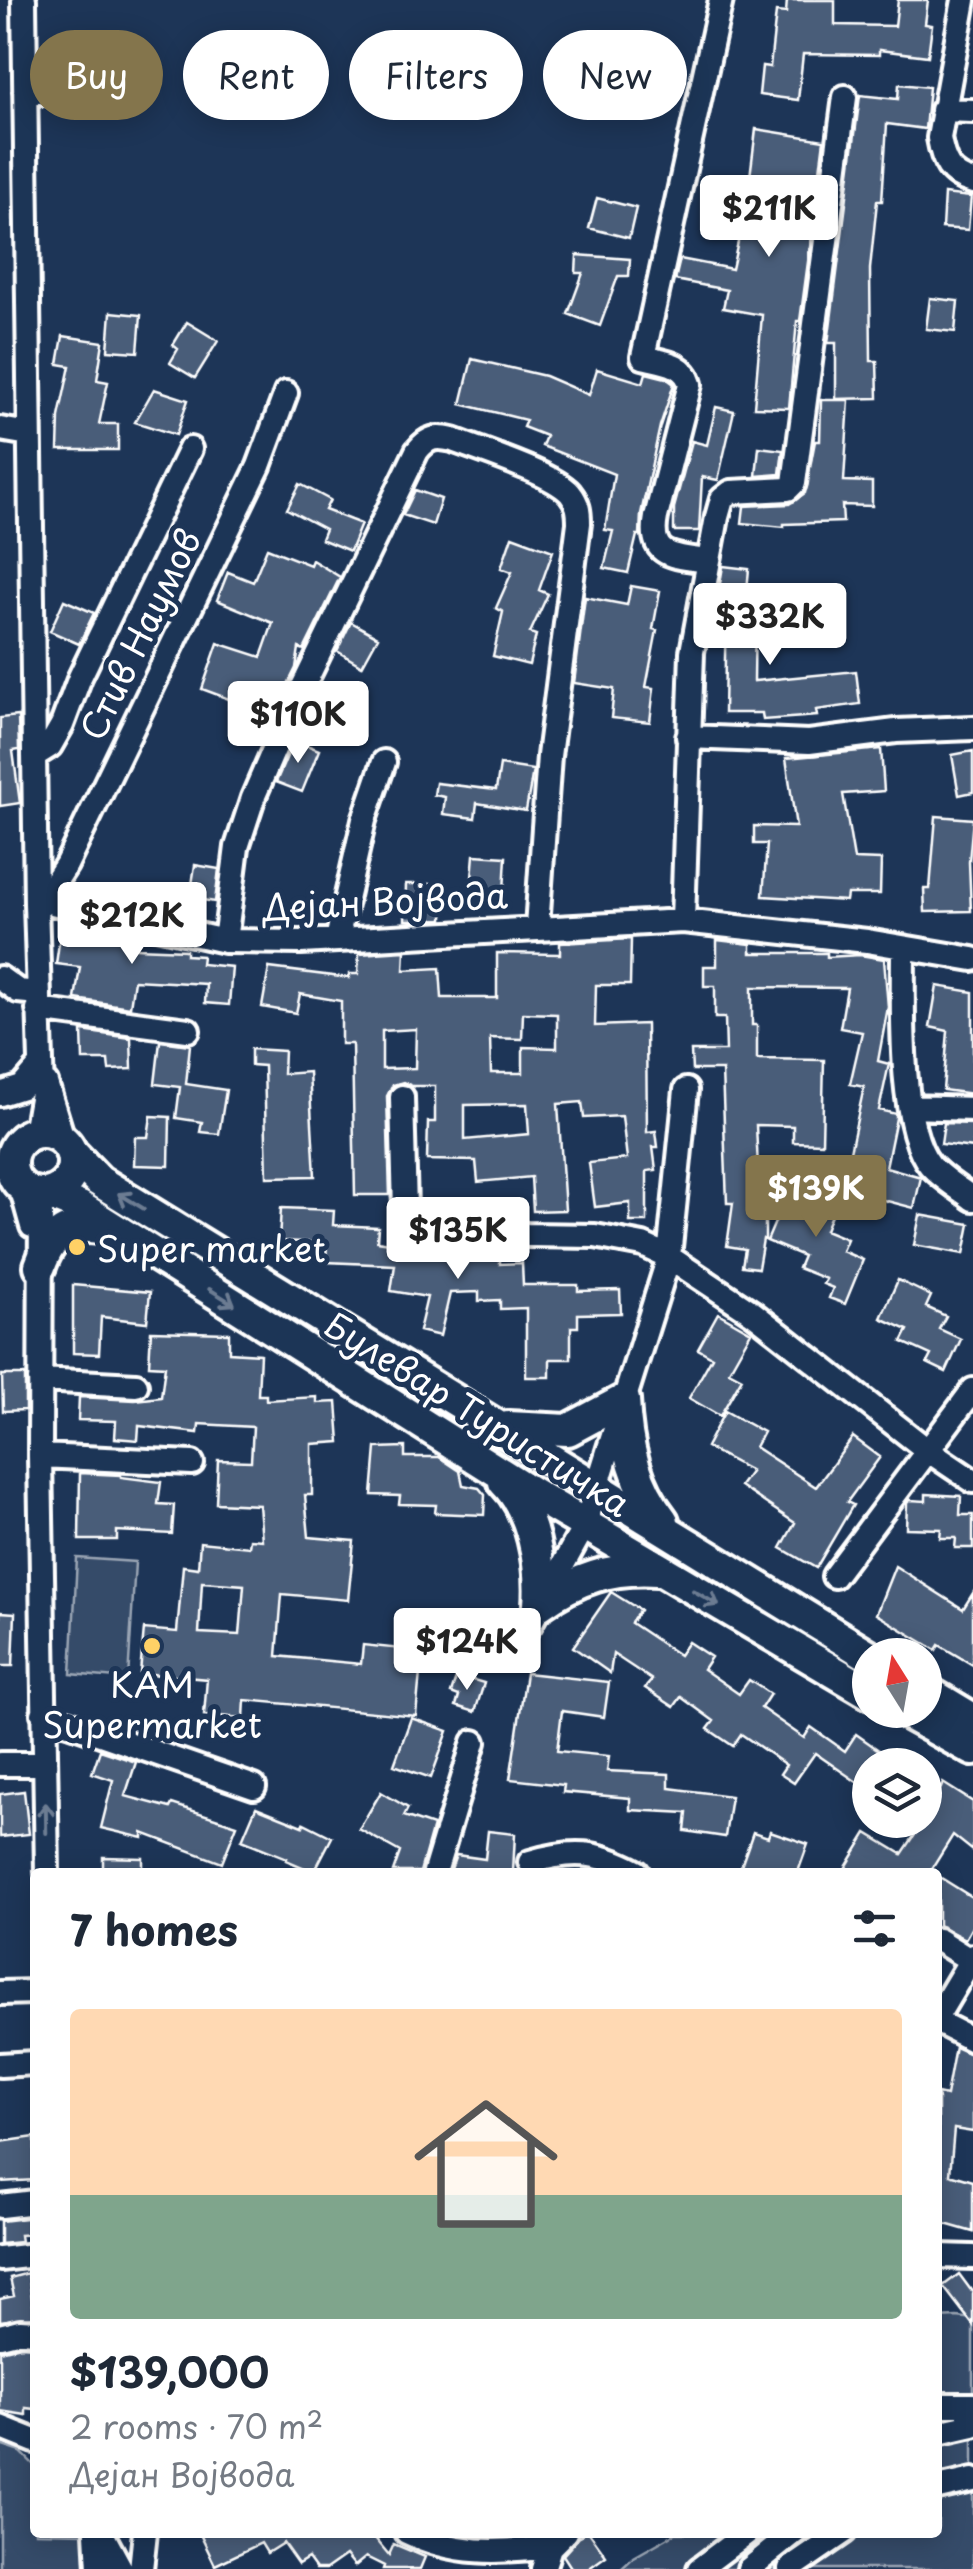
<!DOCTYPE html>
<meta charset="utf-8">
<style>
:root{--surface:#fff;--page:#f6f6f7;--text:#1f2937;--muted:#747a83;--line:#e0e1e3;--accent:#84754c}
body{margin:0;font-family:"Playpen Sans",sans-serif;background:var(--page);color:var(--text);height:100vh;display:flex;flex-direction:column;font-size:38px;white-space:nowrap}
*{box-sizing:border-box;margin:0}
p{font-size:32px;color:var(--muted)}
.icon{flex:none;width:55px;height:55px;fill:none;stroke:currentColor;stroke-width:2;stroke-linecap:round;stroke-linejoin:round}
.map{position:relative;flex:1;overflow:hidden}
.side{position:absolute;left:30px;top:1868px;width:912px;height:670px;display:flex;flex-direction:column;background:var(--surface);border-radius:10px;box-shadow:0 5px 25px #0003}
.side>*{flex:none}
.hud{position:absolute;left:30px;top:30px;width:915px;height:90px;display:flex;gap:20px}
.needle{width:65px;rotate:349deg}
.buttons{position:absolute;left:852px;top:1638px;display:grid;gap:20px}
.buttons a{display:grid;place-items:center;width:90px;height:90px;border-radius:50%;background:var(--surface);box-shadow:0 5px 25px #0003;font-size:50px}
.price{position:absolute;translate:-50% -85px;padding:0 22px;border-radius:10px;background:#fff;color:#222;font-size:32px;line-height:65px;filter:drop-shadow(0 2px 5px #0008)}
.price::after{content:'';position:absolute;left:50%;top:60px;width:30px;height:22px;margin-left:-15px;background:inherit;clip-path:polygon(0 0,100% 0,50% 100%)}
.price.on{background:var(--accent);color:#fff}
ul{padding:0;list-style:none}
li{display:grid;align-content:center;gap:20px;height:530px;padding:0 40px}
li+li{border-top:2px solid var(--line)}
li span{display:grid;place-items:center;height:310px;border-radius:10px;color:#555}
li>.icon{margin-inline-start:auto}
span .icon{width:180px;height:180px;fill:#fffc;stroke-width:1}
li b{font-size:42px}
h2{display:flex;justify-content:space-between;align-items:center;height:120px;padding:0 40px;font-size:42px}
.pill{padding:0 35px;border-radius:45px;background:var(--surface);box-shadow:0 5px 25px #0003;font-size:35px;line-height:90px}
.pill.on{background:var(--accent);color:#fff}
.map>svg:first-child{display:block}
</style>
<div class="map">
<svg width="973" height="2569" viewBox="0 0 973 2569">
<rect width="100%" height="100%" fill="#1d3557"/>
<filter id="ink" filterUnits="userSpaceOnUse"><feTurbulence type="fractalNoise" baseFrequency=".01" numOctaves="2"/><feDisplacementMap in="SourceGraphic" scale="20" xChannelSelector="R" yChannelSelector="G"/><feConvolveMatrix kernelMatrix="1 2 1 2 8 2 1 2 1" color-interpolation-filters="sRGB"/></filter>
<g filter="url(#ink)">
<path fill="#364b69" stroke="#9aa5b4" stroke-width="2.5" d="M77 1558 135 1562 128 1679 71 1674Z
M957 2317 973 2319V2569H621L634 2557 676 2533 938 2532V2318Z
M0 2445 21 2452 35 2466V2532L85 2533 106 2569H0Z"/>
<path fill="#4a5d79" stroke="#fff" stroke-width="2.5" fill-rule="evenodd" d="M787 0H835V25L895 26 898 0H928L925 24 932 25 928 56 879 50V55L803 54 798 100 759 95 762 66 770 67 776 12 786 13Z
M899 84 929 87 925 129 887 124 882 201H877L870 269 871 361H877L878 398 836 399V343H828L860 95 898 99Z
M756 129 824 140 818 187 781 179 779 222 813 225 800 321H797L789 408 754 407 762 315 723 308 727 290 675 280 680 259 732 269 747 201Z
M944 194 971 197 968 230 942 228Z
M597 198 636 208 629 238 589 228Z
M577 255 630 259 629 276H618L600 326 568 314 583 273H576Z
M930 298 958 301 955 332 926 329Z
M111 312 141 315 138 352 108 350Z
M187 322 218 341 195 378 170 363 178 349 173 345Z
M63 336 103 342 97 380 108 382 99 424H118V450H58L59 417 70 366 58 364Z
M472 359 545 376 589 395 597 369 643 383 646 373 666 378 674 384 660 426 641 514 640 535H637L628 573 604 568 613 531 605 530 614 474 542 446 546 436 523 427 526 420 461 404Z
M154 389 188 400 176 435 135 422Z
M821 400H849L844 481 872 482V506L842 505 843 522 784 524V527L742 523 744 506 789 504 805 493 815 441H820Z
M716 407 734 411 718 480 702 477 699 531H674V508L692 441 707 445Z
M759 447 783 450 780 474 756 476Z
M300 484 330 500 325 510 361 524 350 551 321 539 325 529 287 509Z
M415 490 441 499 433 525 403 515Z
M512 536 553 551 539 590 548 594 530 633 536 635 529 665 493 656 503 612 496 608 512 572 501 568Z
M267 548 310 565 312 560 340 577 304 650 299 648 296 668 282 696 232 688 229 699 202 689 218 643 261 657 273 623 217 600 228 572 253 582Z
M723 566 749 569 745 612H755L754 681 856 671 860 704 816 710 817 716 763 720 762 713H724L726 602 717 601Z
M631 586 660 591 653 629 657 630 646 687 654 688 650 722 611 718 614 689 574 683 585 597 627 605Z
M64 600 94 613 79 644 50 631Z
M351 622 378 637 362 666 337 651Z
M18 716 19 750 13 751 20 803 0 806V718Z
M294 740 319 750 302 792 276 782Z
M881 749 884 791 843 794 854 859 881 860 880 894H847L846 901 763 896 767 844H754V826L796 827 786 758Z
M973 751V792L959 795 952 755Z
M500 765 533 770 526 811 477 803 475 818 443 814 445 797 434 795 436 783 496 790Z
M936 816 973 819 969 862 971 911 925 912 924 889H930Z
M474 855 506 857 504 891 471 889Z
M195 865 219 869 215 902 190 898Z
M406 884H444L443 919 405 920Z
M62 922 139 937 137 948 186 950V955L202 956 201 964 232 967 229 1005 205 1003 206 984 134 980 130 1007 75 999 80 967 56 964Z
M631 939 630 985H596L595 1026 646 1024 647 1132 656 1131 658 1147H653L656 1170 647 1171V1222H630V1203L595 1207 589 1163 627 1159 622 1116 584 1118 582 1102 558 1104 565 1210 533 1211 531 1177 478 1182 476 1161 427 1160 428 1122H435V1086H412L403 1082 393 1085 387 1096 390 1195H355L352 1044H341V1001L300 994 296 1013 262 1007 269 968 349 978V974H358L359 954 405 951 404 970 440 968 442 998H497V953L560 954V943ZM523 1013 557 1014V1048L523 1047V1073H491L490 1038 522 1039ZM416 1029 415 1068 382 1069V1031ZM527 1104 529 1134 465 1140V1105Z
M717 940 751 944V953H827V957L860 955 884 959 888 1007 878 1061 889 1064 879 1110 896 1114V1118L886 1167 921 1177 914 1208 860 1194 857 1203 840 1198 864 1087 850 1084 862 1032 840 1028 847 988 752 987V1025H757V1059L824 1060 822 1143 793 1142V1126L756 1125 758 1168H765V1240L763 1239 758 1268 742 1266 745 1249 727 1246 733 1203H727L722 1070H692L691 1051H726L725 1018H715V986H704V966H717Z
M937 986 973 992V1094L943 1090 948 1031 930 1027Z
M82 1031 131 1038 132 1069 109 1070 108 1060H83Z
M160 1041 190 1045 186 1084 226 1090 219 1134 200 1132 202 1122 176 1118 180 1087 155 1084Z
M251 1049 284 1051 283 1074 309 1072 315 1176 267 1177 264 1066 251 1065Z
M151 1116 170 1117 169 1166 134 1165 135 1137H148Z
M944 1123 973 1124V1148L941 1144Z
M824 1165 828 1166 827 1212H832L825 1230 847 1239 842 1251 863 1260 845 1304 829 1298 833 1288 823 1284 826 1279 798 1268 803 1256 767 1241 789 1189 813 1200Z
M281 1208 334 1210 333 1225 378 1227 377 1241 426 1249V1243L437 1242 461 1244V1251L481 1250V1257H500V1264L522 1263 523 1285H578V1291L620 1290 621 1313 578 1314V1327H571V1359H550V1377H526V1308L500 1309V1300L479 1301V1292L450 1293 440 1336 419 1331 427 1297 391 1291 395 1265 326 1262 327 1243 279 1241Z
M920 1215 970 1224 964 1254 914 1245Z
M898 1280 931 1296 926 1307 946 1316 939 1329 961 1339 946 1372 927 1363 931 1355 902 1342 908 1330 881 1318Z
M73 1285 150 1292 147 1322 101 1317 99 1354 73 1353Z
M718 1313 751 1332 729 1371 742 1378 720 1416 689 1398 712 1357 698 1349Z
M151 1331 229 1333V1352L260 1354 258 1395H266V1400L317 1397V1403L337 1402 340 1442 312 1444V1495H305L309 1537 354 1541 348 1600 282 1594 277 1656 361 1664 363 1645 422 1651 416 1716 245 1700 244 1718 204 1715 207 1679 140 1673 144 1629 177 1632 183 1566 198 1568 200 1542 249 1547 250 1539 262 1540 259 1505 216 1503 218 1460 251 1461 253 1427 199 1424 198 1433 139 1426 138 1440 115 1438 116 1421 78 1420 79 1397 135 1400 161 1397 165 1366 149 1365ZM202 1582 244 1585 240 1635 199 1633Z
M2 1375H25V1410L3 1411Z
M725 1411 763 1432 755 1447 816 1487 853 1437 880 1457 847 1502 853 1505 816 1568 781 1548 795 1523 740 1486 751 1471 706 1447Z
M405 1447V1457H439L460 1471 463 1485 479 1488 485 1495 484 1515 435 1513 436 1505 399 1504 400 1496 372 1495 376 1448Z
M80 1473 121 1475V1477L161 1482 158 1504 174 1505 172 1534 117 1531V1540H79Z
M926 1494 961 1496 960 1515H973V1548H955L956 1538H940L941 1529 906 1528 907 1503 910 1500 926 1501Z
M895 1566 963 1609 973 1593V1665L939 1645 936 1650 876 1614Z
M611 1592 640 1610 631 1623 679 1655 688 1642 711 1657 703 1669 739 1694 749 1680 770 1694 761 1708 804 1738 811 1727 845 1751 856 1734 900 1765H870V1791L815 1753 794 1783 780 1774 786 1765 741 1734 733 1746 708 1729 714 1721 681 1697 674 1707 645 1688 652 1680 613 1654 610 1673 573 1647Z
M0 1612 15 1613 13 1666H0Z
M526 1673 609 1682 604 1717 562 1711 557 1751 609 1756 607 1771 669 1774V1788L731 1796 725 1837 685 1831 687 1813 630 1810V1798L563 1792 564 1785 510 1779Z
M457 1675 484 1683 475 1712 456 1706 459 1696 451 1693Z
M411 1718 448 1731 431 1778 394 1765Z
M100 1750 136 1762 125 1796 170 1808 172 1804 237 1825 222 1863 143 1833V1838L101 1828 113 1780 92 1773Z
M925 1778 941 1788 943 1783 973 1802V1851L953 1835 930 1872H843L867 1833 902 1854 925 1820Z
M24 1791 29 1834 0 1837V1794Z
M381 1792 408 1808 404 1816 433 1826 420 1872H393L400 1852 359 1829Z
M256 1807 303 1826 304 1823 332 1837 314 1872 286 1860 287 1858 242 1840Z
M488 1831 515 1834 513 1872H450L456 1855 485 1859Z
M770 1831 808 1844 798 1872H739L753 1832 768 1837Z
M103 1857 143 1858V1872H103Z
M938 1876 973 1898V1925L965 1939 938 1925Z
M955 2047 973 2055V2132L954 2129 950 2174 973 2181V2232L938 2222V2094L946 2096Z
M35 2137V2180L0 2182V2142Z
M35 2217V2234L20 2235 21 2242 0 2244V2221Z
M28 2273 35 2317 0 2321V2299L14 2296 10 2278Z
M959 2274 973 2293V2325L943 2286Z
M21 2346 35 2347V2409L26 2408V2415L0 2411V2351Z
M199 2532H370L389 2555 394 2544 425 2557 420 2569H383L384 2566 366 2557 355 2566 346 2555 326 2569H316L308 2558 298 2564 283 2543 267 2553 261 2543 215 2565Z
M584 2532H589L606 2556 588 2569H572L563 2555Z"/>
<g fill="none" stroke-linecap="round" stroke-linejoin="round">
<defs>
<path id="minor" d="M24 0 36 903 42 1093 35 1133
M964 0 939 138C943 161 949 176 973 182
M25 91 69 94
M942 110 973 111
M0 429 29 434
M708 561C676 556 648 559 656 517L690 384C684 362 662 362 643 357L721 0
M688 737 809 742 896 731 973 728
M34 756 50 746 62 725 80 677 190 449
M43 901 66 865 259 466 286 393
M36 903 43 901 225 941 301 942 683 921 867 941 973 959
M683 921 692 652 717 517 722 499 731 492 788 489 794 483 845 97
M337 940 364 820 384 762
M225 941 237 847 253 798 285 724 417 451C428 437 436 436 453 440 481 451 552 473 570 493 578 503 579 511 579 523L549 756 537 927
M903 950C903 1000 898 1127 930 1165 941 1178 960 1189 973 1199
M0 978 18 991 38 993
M38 1010 188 1030
M46 1083 64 1142
M0 1094 22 1087 41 1065
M402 1097 405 1210 412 1221 423 1226 527 1235 595 1236 643 1245 669 1257 753 1313 927 1450 973 1481
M910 1107 973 1109
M21 1186 32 1226
M41 1194 40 1456 47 1872
M40 1380 136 1385
M40 1456 192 1463
M834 1576 973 1390
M529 1626 585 1525 669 1257 686 1090
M43 1714 254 1787
M0 1764H45
M530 1862C573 1849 597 1851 637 1872
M435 1872 474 1742
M938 1940 970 1960
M0 1993 35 1992
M938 2015 973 1956
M938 2022 973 2040
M0 2065 35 2063
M0 2206 35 2202
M938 2256 973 2257
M0 2259 35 2255
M0 2336 20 2331 35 2332
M938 2405H973
M0 2427 35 2441
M938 2433 973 2425
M938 2488 973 2480
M97 2532 99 2569
M101 2532 121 2569
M407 2532C455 2555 499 2553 550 2547
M141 2569 145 2532
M543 2569 550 2547 565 2532
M699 2569 748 2532
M749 2569 795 2532
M790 2569 844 2532"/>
<path id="major" d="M11 1163a31 31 0 1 1 62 0a31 31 0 1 1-62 0Z
M71 1152 99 1181 870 1656
M48 1194 80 1207 535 1495 870 1693
M40 1266C53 1229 73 1222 111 1230
M508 1427 568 1430 624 1400C626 1446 635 1485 663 1521
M504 1482C533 1511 542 1565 539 1605
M539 1605C577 1578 611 1567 657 1570
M925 1690 973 1719
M901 1710 973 1750"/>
</defs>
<use href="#minor" stroke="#fff" stroke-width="30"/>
<use href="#major" stroke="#fff" stroke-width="38"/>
<use href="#minor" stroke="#1d3557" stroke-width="22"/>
<use href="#major" stroke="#1d3557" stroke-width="30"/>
</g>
<defs><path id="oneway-shaft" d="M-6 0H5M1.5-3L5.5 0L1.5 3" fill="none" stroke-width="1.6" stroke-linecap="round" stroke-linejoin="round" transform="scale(2.5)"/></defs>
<g stroke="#6c7c92">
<use href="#oneway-shaft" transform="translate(131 1201) rotate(-149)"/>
<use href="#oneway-shaft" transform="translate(222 1297) rotate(32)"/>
<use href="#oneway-shaft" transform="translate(706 1598) rotate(30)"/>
<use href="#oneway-shaft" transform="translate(46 1818) rotate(-91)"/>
</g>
</g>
<g fill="#ffd166" stroke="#1d3557" stroke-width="4">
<circle cx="77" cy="1247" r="10"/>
<circle cx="152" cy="1646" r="10"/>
</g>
<g text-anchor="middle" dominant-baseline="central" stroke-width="10" stroke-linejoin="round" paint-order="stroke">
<g font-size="35" fill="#fff" stroke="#1d3557">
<text transform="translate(139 634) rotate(-64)">Стив Наумов</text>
<text transform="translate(385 900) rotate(-3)">Дејан Војвода</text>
<text transform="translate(478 1413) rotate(32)">Булевар Туристичка</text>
</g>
<g font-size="35" fill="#fff" stroke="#1d3557" text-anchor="start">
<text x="97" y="1247">Super market</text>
<text x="152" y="1683" text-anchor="middle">KAM<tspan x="152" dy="40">Supermarket</tspan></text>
</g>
</g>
</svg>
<div class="buttons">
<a><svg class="needle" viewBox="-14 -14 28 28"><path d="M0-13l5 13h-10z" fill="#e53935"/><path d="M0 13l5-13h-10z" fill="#747a83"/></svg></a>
<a><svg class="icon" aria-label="layers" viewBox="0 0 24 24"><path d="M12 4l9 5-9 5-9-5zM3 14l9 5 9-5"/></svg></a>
</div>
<b class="price" style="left:769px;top:260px">$211K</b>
<b class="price" style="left:770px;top:668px">$332K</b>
<b class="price" style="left:298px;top:766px">$110K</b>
<b class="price" style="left:132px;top:967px">$212K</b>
<b class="price on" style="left:816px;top:1240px">$139K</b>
<b class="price" style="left:458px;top:1282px">$135K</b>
<b class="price" style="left:467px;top:1693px">$124K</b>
<div class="hud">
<a class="pill on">Buy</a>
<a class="pill">Rent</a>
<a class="pill">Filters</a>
<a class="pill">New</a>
</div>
<section class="side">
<h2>7 homes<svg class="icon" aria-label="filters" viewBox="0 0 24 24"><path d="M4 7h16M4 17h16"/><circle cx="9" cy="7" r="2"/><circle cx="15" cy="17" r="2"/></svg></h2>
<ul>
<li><span style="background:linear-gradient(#ffd9b3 60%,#7fa58c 0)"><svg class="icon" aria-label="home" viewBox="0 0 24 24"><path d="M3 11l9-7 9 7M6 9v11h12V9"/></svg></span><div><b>$139,000</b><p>2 rooms · 70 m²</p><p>Дејан Војвода</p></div></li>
</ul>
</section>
</div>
